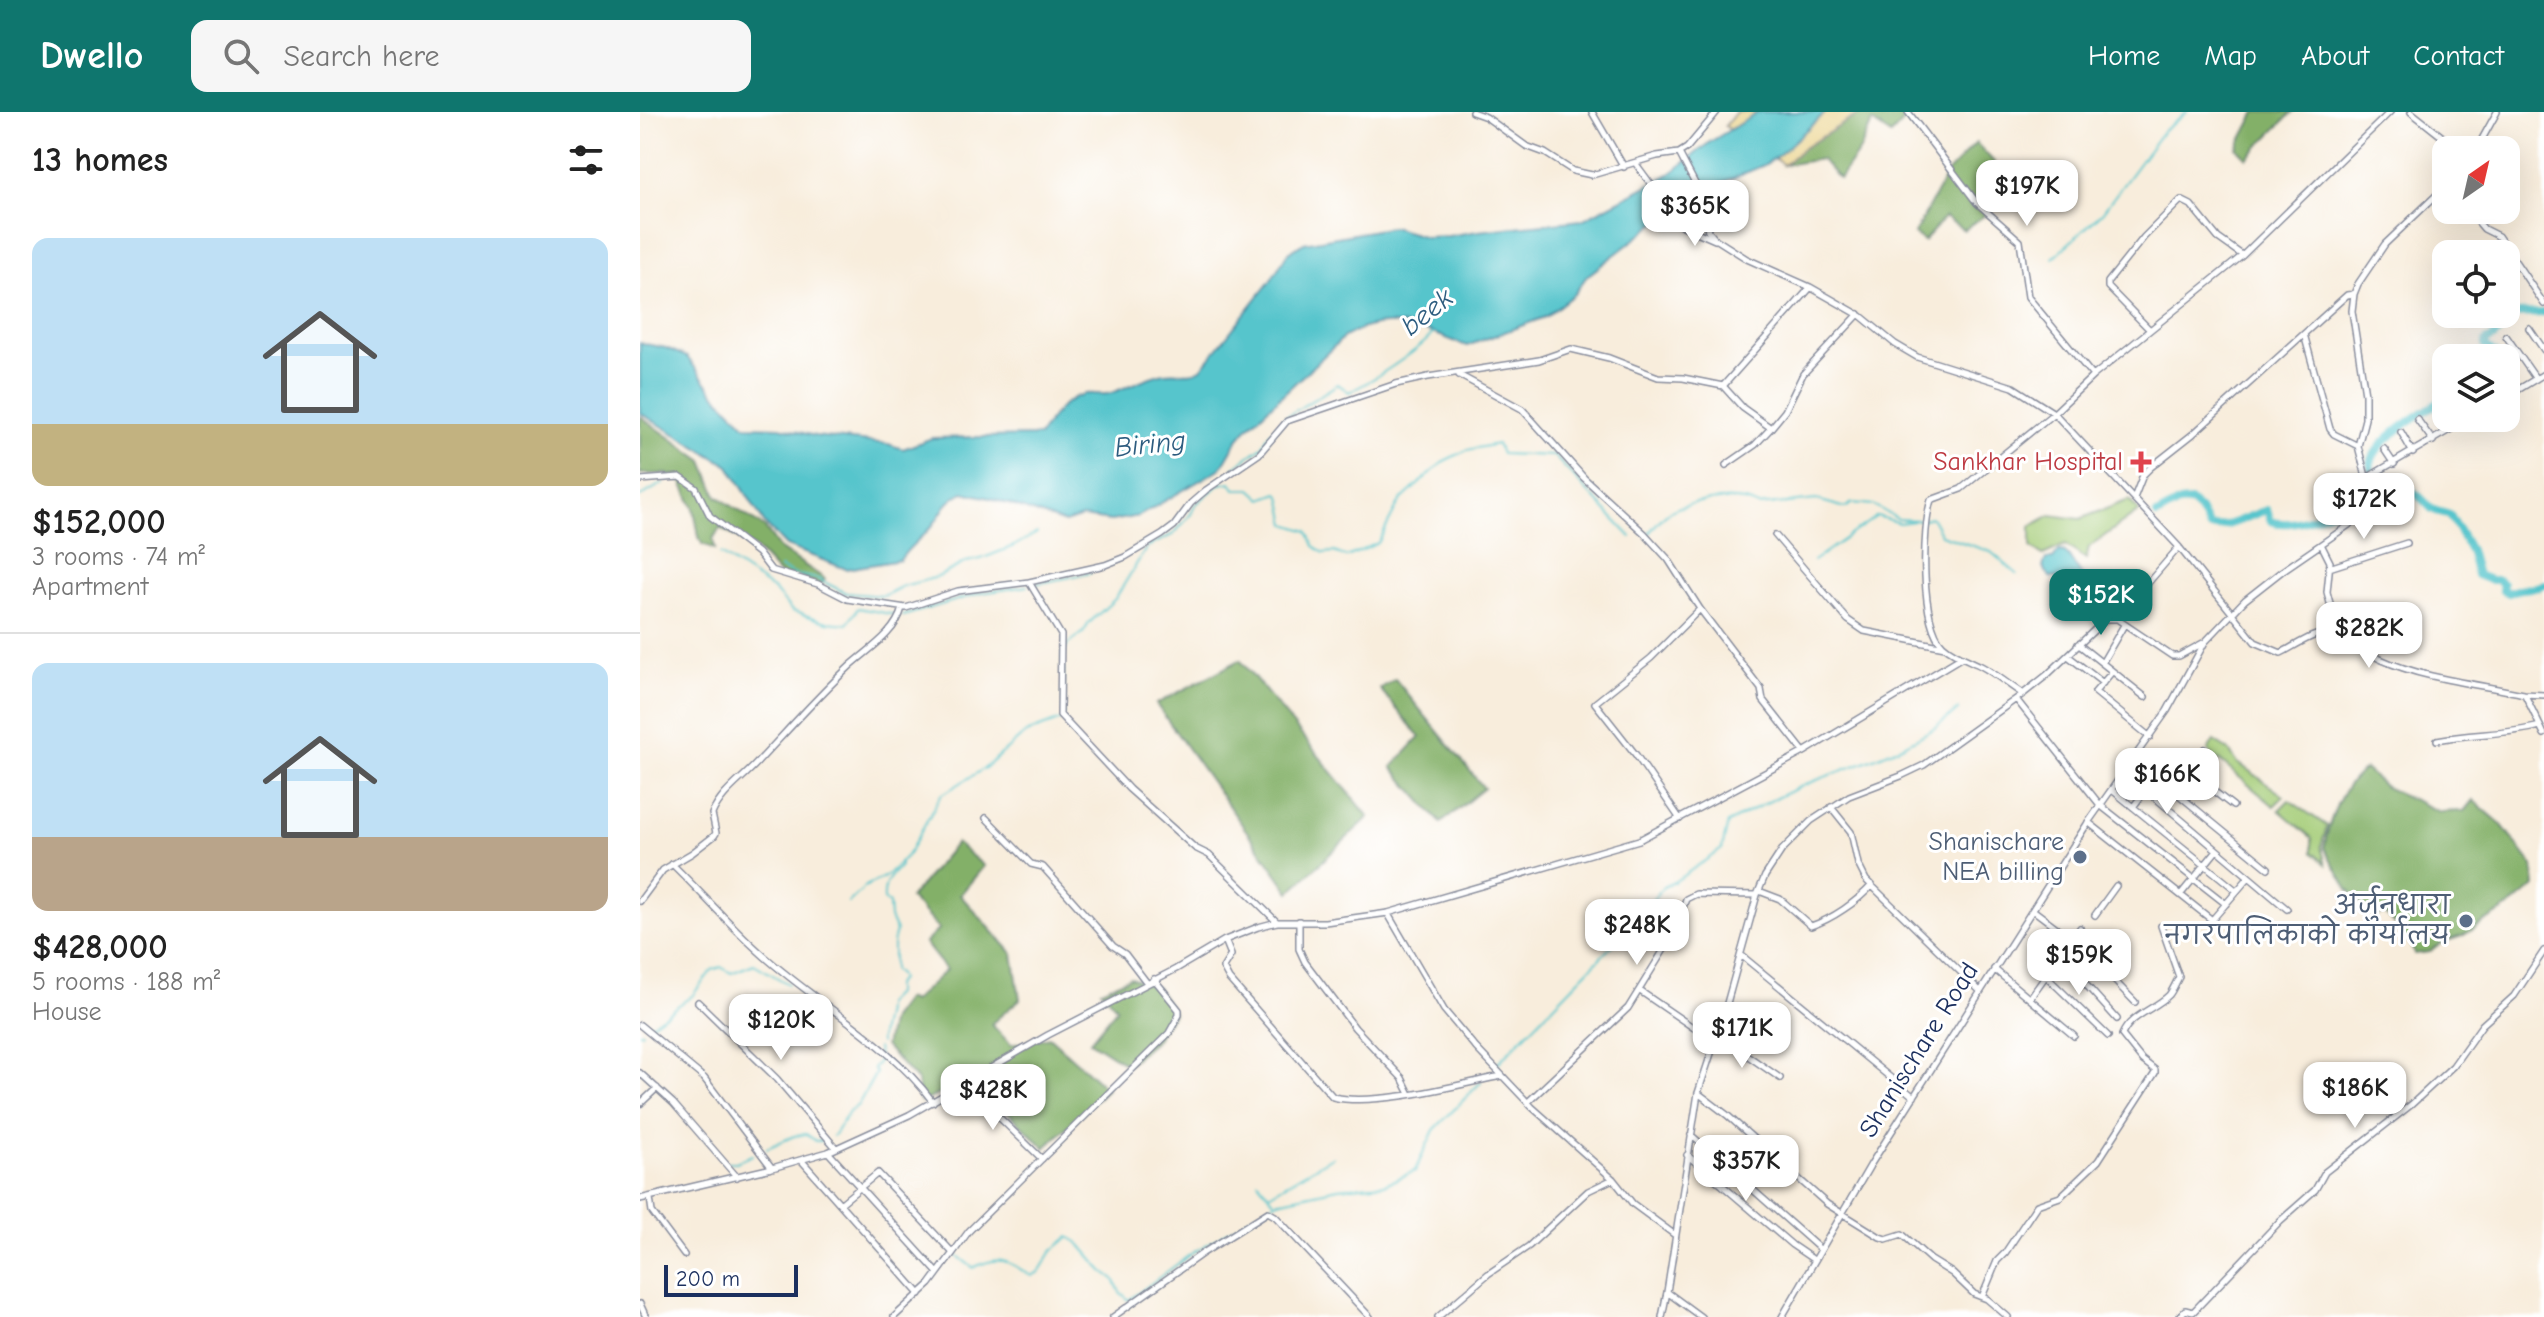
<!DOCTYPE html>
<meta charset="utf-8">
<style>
:root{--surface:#fff;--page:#f6f6f6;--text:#222;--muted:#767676;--line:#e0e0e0;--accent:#0f766e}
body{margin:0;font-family:"Comic Neue","Playpen Sans Deva",sans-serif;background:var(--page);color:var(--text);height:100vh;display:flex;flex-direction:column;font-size:30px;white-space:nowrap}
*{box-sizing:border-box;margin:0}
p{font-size:26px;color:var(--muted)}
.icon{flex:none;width:44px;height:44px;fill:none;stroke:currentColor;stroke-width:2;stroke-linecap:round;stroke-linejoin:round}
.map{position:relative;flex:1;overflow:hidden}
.sheet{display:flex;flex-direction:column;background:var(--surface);width:640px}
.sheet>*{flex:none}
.needle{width:52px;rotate:34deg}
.fabs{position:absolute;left:1792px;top:24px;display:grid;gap:16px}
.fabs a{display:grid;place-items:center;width:88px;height:88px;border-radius:16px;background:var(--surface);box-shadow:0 8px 32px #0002;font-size:40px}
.scale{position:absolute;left:24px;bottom:20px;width:134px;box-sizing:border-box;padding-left:8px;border:4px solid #1b2f5e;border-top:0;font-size:22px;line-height:28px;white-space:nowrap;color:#1b2f5e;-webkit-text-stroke:6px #fff;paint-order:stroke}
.price{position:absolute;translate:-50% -68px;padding:0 18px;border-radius:16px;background:#fff;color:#222;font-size:26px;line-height:52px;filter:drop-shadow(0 2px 4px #0008)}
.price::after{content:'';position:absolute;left:50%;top:48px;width:24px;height:18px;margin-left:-12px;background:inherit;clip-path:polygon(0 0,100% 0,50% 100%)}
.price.current{background:var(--accent);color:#fff}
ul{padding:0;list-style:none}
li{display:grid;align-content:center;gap:16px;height:424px;padding:0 32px}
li+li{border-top:2px solid var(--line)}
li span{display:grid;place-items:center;height:248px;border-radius:16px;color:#555}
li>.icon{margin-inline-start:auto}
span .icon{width:144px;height:144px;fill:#fffc;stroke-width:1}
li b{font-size:34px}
h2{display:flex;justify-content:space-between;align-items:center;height:96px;padding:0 32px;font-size:34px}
header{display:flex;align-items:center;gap:48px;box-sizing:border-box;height:112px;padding:0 40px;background:var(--accent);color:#fff}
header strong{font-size:38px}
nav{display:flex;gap:44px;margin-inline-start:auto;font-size:28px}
.search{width:560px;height:72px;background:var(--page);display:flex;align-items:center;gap:20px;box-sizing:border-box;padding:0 28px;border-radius:16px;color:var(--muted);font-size:30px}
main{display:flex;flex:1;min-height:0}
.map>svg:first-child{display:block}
</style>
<header>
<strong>Dwello</strong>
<div class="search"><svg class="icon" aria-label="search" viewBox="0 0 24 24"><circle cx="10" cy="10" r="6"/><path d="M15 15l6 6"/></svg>Search here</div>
<nav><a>Home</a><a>Map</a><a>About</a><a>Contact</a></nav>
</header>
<main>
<section class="sheet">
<h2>13 homes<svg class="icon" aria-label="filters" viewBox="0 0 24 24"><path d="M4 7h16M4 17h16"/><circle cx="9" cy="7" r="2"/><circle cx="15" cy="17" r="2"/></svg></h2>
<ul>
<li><span style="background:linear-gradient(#bfe0f5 75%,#c2b280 0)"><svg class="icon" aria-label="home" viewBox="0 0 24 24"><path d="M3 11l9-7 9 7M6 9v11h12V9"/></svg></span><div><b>$152,000</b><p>3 rooms · 74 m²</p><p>Apartment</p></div></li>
<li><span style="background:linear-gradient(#bfe0f5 70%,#b9a48a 0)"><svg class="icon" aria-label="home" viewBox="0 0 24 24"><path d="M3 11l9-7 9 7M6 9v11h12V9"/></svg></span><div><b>$428,000</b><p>5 rooms · 188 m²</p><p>House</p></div></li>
</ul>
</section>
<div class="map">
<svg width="1904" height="1205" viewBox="0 0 1904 1205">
<rect width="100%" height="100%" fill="#fff"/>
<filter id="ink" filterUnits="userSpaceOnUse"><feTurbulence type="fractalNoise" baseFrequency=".0125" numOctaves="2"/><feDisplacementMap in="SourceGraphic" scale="16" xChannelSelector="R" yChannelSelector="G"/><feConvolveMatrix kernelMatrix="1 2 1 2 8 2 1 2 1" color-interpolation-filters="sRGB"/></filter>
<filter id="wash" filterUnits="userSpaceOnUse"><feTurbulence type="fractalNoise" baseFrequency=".006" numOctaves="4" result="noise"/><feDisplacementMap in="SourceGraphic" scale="32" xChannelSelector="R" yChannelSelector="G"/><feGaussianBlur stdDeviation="1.8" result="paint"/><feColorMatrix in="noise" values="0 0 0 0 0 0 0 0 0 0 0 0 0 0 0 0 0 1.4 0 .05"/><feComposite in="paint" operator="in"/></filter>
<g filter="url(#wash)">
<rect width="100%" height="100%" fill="#f8eddc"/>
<path fill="#a4cc77" stroke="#607e6a" stroke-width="2" d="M1489 388 1499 399 1449 435 1446 447 1425 433 1403 443 1391 435V414L1411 403 1440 407Z
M1574 629 1588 638 1597 650 1644 684 1634 694 1568 639Z
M1649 688 1687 714 1681 735 1686 752 1672 740V726L1639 698Z"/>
<path fill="#83b068" stroke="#4f7063" stroke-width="2" d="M1223 0H1264L1263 10 1251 23 1232 10 1220 38 1199 67 1181 47 1144 53 1162 37Z
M1616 0H1653L1607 46 1597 36Z
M1336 31 1355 51 1349 81 1342 88 1349 100 1324 118 1305 105 1284 129 1274 122 1308 60Z
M0 304 63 349 77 384 125 416 139 436 185 467 181 473 154 463 142 465 115 436 80 416 73 427 75 437 62 432 59 425 54 397 42 370 27 362H0Z
M600 548 729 705 650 780 516 592Z
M755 567 844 676 801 711 752 655 780 625 740 577Z
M1725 657 1745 675 1800 700 1824 699 1833 688 1861 712 1893 754 1895 774 1869 795 1822 824 1803 830 1790 840 1775 842 1767 827 1745 801 1734 805 1708 777 1684 736C1689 708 1701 673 1725 657Z
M316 731 344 754 320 783 373 842 380 887 351 912 371 933 409 925 467 977 405 1036 334 967 281 990 277 969 245 934 251 907 266 887 272 890 306 858 285 831 299 817 270 786Z
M490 865 517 876 534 900 514 930 487 953 450 929 477 896 461 878Z"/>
<path fill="#eeda9e" stroke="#84847e" stroke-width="2" d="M1096 0H1222L1162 37 1144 53 1085 14Z"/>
<path fill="#57c5cc" stroke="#397a95" stroke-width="2" d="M1119 0H1186L1139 43 1124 53 1076 73 1038 94 947 164 934 182 905 205 827 234C783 218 750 198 704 225L608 315 598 327 581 356 499 404 471 409 442 405 425 411 354 387 323 380C300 394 306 397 292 414 281 427 271 432 260 448L206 457 146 434 125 412 89 354 0 301V231L26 236 47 245 74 281 106 314 140 315 175 324 248 332 263 337 292 326 399 324C410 307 424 286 445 282 454 281 462 284 471 281 489 275 505 265 524 261 538 259 549 264 561 257L631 168 647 142 664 131 752 115 786 125 808 124 838 119 942 108 1030 62 1070 30Z
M1419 439 1425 440 1449 473 1434 486 1421 467 1410 465 1403 455 1406 447H1413Z"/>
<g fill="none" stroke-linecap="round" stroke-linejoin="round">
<path stroke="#57c5cc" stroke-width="2" d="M1413 146 1462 101 1523 19 1547 0
M593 356 622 335 629 322 647 304 698 272 709 280C727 272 782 237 793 221
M580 372 591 370 595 377H611L622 387 638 381 641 384 647 412 668 419 674 434 684 441 694 440 707 445 738 431 760 389 804 349 827 338 857 332 861 342 914 344 991 425
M0 385 23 371
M1281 408 1291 405 1301 423 1351 440 1377 462
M1009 421C1014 415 1020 407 1026 402 1044 389 1099 382 1118 394L1177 388 1206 396 1212 391 1233 393 1258 407 1279 408
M80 442 134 478 152 499 187 510 207 512 218 496 256 503
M1173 449 1237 404 1259 411 1274 409
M140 456 153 462 178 467 206 481 243 484 263 474 298 465 326 450 341 447 374 434 397 421
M395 472 451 461
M263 504 341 481 387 474
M424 603 423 542 428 532 443 521 449 511 475 487 507 435 534 422 551 402 555 393 581 371
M208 791 226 774 246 764 269 741 301 683 345 656 386 621 421 608
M10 913 52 884 72 858 81 855 91 861 114 852 148 872
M0 921 2 920
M240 931C239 916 246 906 245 892L255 882V873L260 868 259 864 253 858V831L256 819 250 806 249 792 244 788C243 772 249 765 260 754V749
M856 953 995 810 1023 775 1034 770 1082 737 1088 711C1117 695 1146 680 1177 668 1226 649 1279 633 1319 597
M193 1024 209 1000 218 993 236 961 233 957 239 949 237 936
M127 1036 154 1024 166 1022 176 1029H184
M87 1050H96L112 1043
M618 1069 635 1090
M629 1082 692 1045
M314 1141 333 1156C360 1142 368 1149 391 1164L399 1160 412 1139 429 1125 439 1131 463 1159 474 1167 480 1180 489 1188 551 1142 638 1089 698 1076 745 1072 775 1059 794 1018 841 970"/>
<path stroke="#57c5cc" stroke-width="8" d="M1851 246 1856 243 1845 234 1846 229 1854 225 1874 202 1904 201
M1736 382C1736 372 1729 361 1731 351 1736 327 1786 298 1806 286
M1517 403 1538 391 1551 390 1560 398 1569 415C1590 416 1607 404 1627 398L1631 409C1664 422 1726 375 1762 377 1776 377 1783 389 1792 397 1797 400 1805 401 1810 403L1830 438 1837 463 1850 468H1858L1863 472 1862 478 1869 481C1881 474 1892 479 1904 472"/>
</g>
</g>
<g filter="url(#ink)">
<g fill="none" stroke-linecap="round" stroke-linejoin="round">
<defs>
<path id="minor" d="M832 0 846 5 886 34 905 41 933 59 952 63 1017 44 1039 41 1047 36 1077 0
M952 0 984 55
M1268 0 1337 91 1380 129 1388 185 1453 264
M1771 0 1819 38
M1836 38 1857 0
M1039 41 1062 85 1068 119 1074 126 1107 147 1170 175 1221 204 1255 232 1277 245 1373 275 1414 301 1539 435 1615 530 1641 541C1655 534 1676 519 1692 520 1700 521 1729 542 1740 547 1784 567 1837 572 1884 582L1904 583
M996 52 1041 113 1075 128
M1828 98 1844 117 1858 124 1904 192
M1889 216 1904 238
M1510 218 1468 175V170L1504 125 1541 88 1551 93 1578 126 1602 143
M1664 222 1690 317 1694 322 1718 334
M1866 224 1896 267
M819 263 882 297 944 366 1004 421 1028 447 1060 497 1121 577 1123 588 1164 640
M1866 264 1877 279
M1083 274 1170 176
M1866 285 1904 262
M1777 307 1793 329
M1761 320 1773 341
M1744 337 1754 352
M1086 353 1115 333 1131 316
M1725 367 1830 306
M0 368 40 365 56 376 70 404 118 441 131 458 178 472 207 487 266 496 318 479 389 470 421 523 420 603 489 677 555 736 569 743 637 810
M1494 386 1503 363 1511 355 1553 322 1707 183 1714 182
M1135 423 1208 508 1224 519 1305 535
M1682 434 1690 450 1687 480 1698 521
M1689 456 1767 431
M389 470 465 453 485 445 522 423 534 414 551 391 566 378 619 342 647 309 756 272 788 265 899 248 931 237 969 246 1018 265 1043 266 1083 274 1103 296 1131 316 1145 299 1163 262 1219 202
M1477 507 1539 435
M1563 531 1539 544H1532L1477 507H1466L1407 563 1383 582C1369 573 1356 562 1341 554 1329 548 1314 543 1303 533 1280 512 1282 417 1291 388L1321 377 1414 301 1453 264 1602 144 1750 0
M1438 532 1505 585
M1428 544 1463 571
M1462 551 1484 513
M1472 560 1455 580 1510 625
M1885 583 1904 622
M1376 587 1460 693 1586 792
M1797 628C1832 621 1867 623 1900 614
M1495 647 1628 756
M1549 660 1593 694
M1472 678 1597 779
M1536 679 1565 637
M1191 695 1211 720 1218 752 1226 768 1340 879
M1493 695 1506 678 1647 797
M346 706 391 752 403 755 473 834 485 842 507 871
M1040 707 996 643 955 591 1011 546 1060 497
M1448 710 1572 808 1609 765
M32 752C63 782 92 816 124 844 178 892 250 931 293 990
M1119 779 1140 787 1171 814C1192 807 1217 790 1232 773
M1541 782 1577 738
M0 789 23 758 52 741 74 724 76 721 72 702C82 680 100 669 116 652 147 619 177 585 210 554 229 537 256 521 262 496
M1393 798 1441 834 1495 890
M748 802 804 898 836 936 892 995 973 1067 993 1092 1035 1123
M1455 803 1476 774
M659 809V837L665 850 715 916 762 966 770 982
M585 828 591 843 583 856 589 867 693 985C735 995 817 973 861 964
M1101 843 1274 985
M1420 844 1477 907
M1354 857 1434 924
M1406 864 1468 924
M1000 879 1054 916 1076 927
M1390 886 1440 816
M58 890 137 967 196 1036
M0 913 64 966 132 1056
M1077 925 1085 928 1140 966
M0 961 33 991 97 1065
M325 972 402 1047
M1058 981 1087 1003 1187 1092 1240 1125 1246 1127 1262 1122 1291 1148 1312 1161 1334 1182 1347 1187 1368 1205
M888 990 988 896 1033 823 1046 787 1056 782 1117 783
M0 992 17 976
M1051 1023 1181 1138
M188 1040 297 1160
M1047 1043 1152 1133 1174 1148
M162 1049 280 1182
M10 1086 12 1100 44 1143
M0 1087 132 1056 188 1040 269 1003 408 923 536 857 585 828 618 815 637 810H685L748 801 999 728 1164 640 1322 545
M200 1092 238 1061 312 1140
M1027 1180 1058 981 1084 902 1117 783 1125 764 1142 738 1171 709 1209 684 1261 664 1284 653 1383 582
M1342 1185 1357 1149 1365 1141 1397 1093 1420 1085 1458 1049 1515 961V958L1502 948 1482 923C1490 903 1515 897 1529 883 1533 878 1536 870 1539 865L1521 814
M0 1192 6 1205
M254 1205 290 1172 329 1119 529 921 539 903V898L514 867
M473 1205 563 1141 628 1100 635 1104 730 1205
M798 1205 848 1162 889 1134 948 1079 973 1067
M1022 1205 1027 1180 1061 1205
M1142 1205 1231 1052 1447 712 1527 599 1565 530 1605 488 1642 459 1725 402 1731 384 1718 334 1725 307V282L1712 199 1714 182 1718 172 1745 132 1806 74
M1539 1205 1545 1198 1553 1200 1640 1109 1675 1078 1685 1060 1772 992 1813 954 1842 913 1874 884 1904 839"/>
</defs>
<use href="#minor" stroke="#8a8e9d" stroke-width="8"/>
<use href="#minor" stroke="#fff" stroke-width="5"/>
</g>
</g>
<path fill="#e0444e" stroke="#fff" stroke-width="3" d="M1497 338h8v8h8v8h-8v8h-8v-8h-8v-8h8z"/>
<g fill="#5c6f8a" stroke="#fff" stroke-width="3">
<circle cx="1440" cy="745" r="8"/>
<circle cx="1826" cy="809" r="8"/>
</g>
<g text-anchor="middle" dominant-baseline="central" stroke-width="6" stroke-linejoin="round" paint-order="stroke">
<g font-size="26" fill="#be3a42" stroke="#fff" text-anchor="end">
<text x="1483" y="350">Sankhar Hospital</text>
</g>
<g font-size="26" fill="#4e5e75" stroke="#fff" text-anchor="end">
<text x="1424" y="730">Shanischare<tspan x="1424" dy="30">NEA billing</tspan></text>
<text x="1810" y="794">अर्जुनधारा<tspan x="1810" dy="30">नगरपालिकाको कार्यालय</tspan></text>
</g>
<g font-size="26" fill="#1b2f5e" stroke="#fff">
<text transform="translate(1279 938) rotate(-58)">Shanischare Road</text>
</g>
<g font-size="28" font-style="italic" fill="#2d5c7f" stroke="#fff">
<text transform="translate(787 200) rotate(-39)">beek</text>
<text transform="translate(510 332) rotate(-6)">Biring</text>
</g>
</g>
</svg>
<div class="fabs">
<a><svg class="needle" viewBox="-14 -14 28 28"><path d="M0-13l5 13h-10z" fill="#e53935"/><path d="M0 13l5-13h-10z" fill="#767676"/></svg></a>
<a><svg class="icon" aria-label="locate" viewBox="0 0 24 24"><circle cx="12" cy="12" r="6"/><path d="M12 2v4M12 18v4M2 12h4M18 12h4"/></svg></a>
<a><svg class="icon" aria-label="layers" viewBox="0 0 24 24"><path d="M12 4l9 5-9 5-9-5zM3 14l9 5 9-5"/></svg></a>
</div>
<div class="scale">200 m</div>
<b class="price" style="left:1387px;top:116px">$197K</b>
<b class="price" style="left:1055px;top:136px">$365K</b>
<b class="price" style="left:1724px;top:429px">$172K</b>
<b class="price current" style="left:1461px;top:525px">$152K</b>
<b class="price" style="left:1729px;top:558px">$282K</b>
<b class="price" style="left:1527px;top:704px">$166K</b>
<b class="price" style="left:997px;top:855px">$248K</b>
<b class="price" style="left:1439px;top:885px">$159K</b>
<b class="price" style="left:141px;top:950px">$120K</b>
<b class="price" style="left:1102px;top:958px">$171K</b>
<b class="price" style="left:1715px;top:1018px">$186K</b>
<b class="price" style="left:353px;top:1020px">$428K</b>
<b class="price" style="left:1106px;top:1091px">$357K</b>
</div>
</main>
